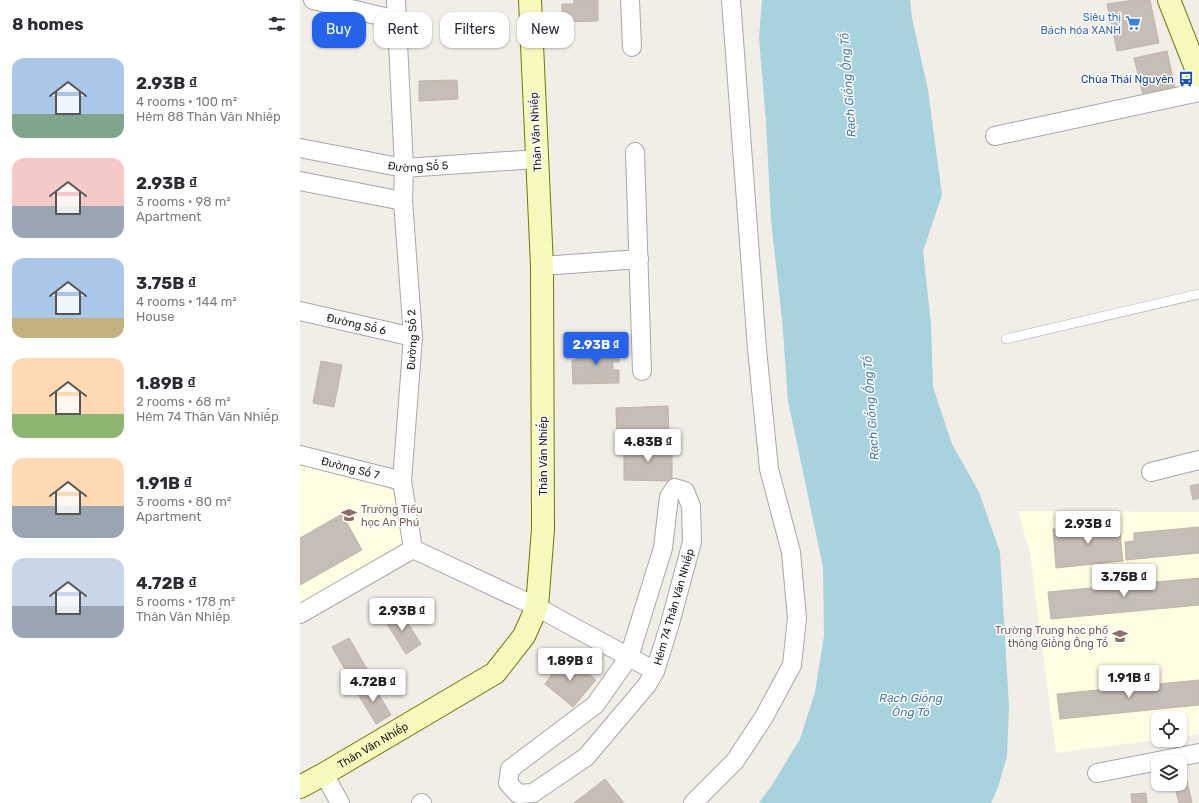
<!DOCTYPE html>
<meta charset="utf-8">
<style>
:root{--surface:#fff;--page:#f7f7f7;--text:#2b2b33;--muted:#7c7c81;--accent:#2563eb}
body{margin:0;font-family:Rubik,sans-serif;background:var(--page);color:var(--text);height:100vh;display:flex;flex-direction:column;font-size:15px;white-space:nowrap}
*{box-sizing:border-box;margin:0}
p{font-size:13px;color:var(--muted)}
.icon{flex:none;width:22px;height:22px;fill:none;stroke:currentColor;stroke-width:2;stroke-linecap:round;stroke-linejoin:round}
.map{position:relative;flex:1;overflow:hidden}
.details{display:flex;flex-direction:column;background:var(--surface);width:300px}
.details>*{flex:none}
.banner{position:absolute;left:12px;top:12px;width:380px;height:36px;display:flex;gap:8px}
.controls{position:absolute;left:851px;top:711px;display:grid;gap:8px}
.controls a{display:grid;place-items:center;width:36px;height:36px;border-radius:8px;background:var(--surface);box-shadow:0 1px 3px #0004;font-size:20px}
.price{position:absolute;translate:-50% -34px;padding:0 9px;border-radius:4px;background:#fff;color:#222;font-size:13px;line-height:26px;filter:drop-shadow(0 1px 2px #0008)}
.price::after{content:'';position:absolute;left:50%;top:24px;width:12px;height:9px;margin-left:-6px;background:inherit;clip-path:polygon(0 0,100% 0,50% 100%)}
.price.selected{background:var(--accent);color:#fff}
ul{padding:0;list-style:none}
li{display:flex;align-items:center;gap:12px;height:100px;padding:0 12px}
li span{display:grid;place-items:center;flex:none;width:112px;height:80px;border-radius:12px;color:#555}
li>.icon{margin-inline-start:auto}
span .icon{width:48px;height:48px;fill:#fffc;stroke-width:1}
li b{font-size:17px}
h2{display:flex;justify-content:space-between;align-items:center;height:48px;padding:0 12px;font-size:17px}
.tag{padding:0 14px;border-radius:12px;background:var(--surface);box-shadow:0 1px 3px #0004;font-size:14px;line-height:36px}
.tag.selected{background:var(--accent);color:#fff}
main{display:flex;flex:1;min-height:0}
.map>svg:first-child{display:block}
</style>
<main>
<section class="details">
<h2>8 homes<svg class="icon" aria-label="filters" viewBox="0 0 24 24"><path d="M4 7h16M4 17h16"/><circle cx="9" cy="7" r="2"/><circle cx="15" cy="17" r="2"/></svg></h2>
<ul>
<li><span style="background:linear-gradient(#a9c7e8 70%,#7fa58c 0)"><svg class="icon" aria-label="home" viewBox="0 0 24 24"><path d="M3 11l9-7 9 7M6 9v11h12V9"/></svg></span><div><b>2.93B ₫</b><p>4 rooms · 100 m²</p><p>Hẻm 88 Thân Văn Nhiếp</p></div></li>
<li><span style="background:linear-gradient(#f6c9c9 60%,#9aa5b1 0)"><svg class="icon" aria-label="home" viewBox="0 0 24 24"><path d="M3 11l9-7 9 7M6 9v11h12V9"/></svg></span><div><b>2.93B ₫</b><p>3 rooms · 98 m²</p><p>Apartment</p></div></li>
<li><span style="background:linear-gradient(#a9c7e8 75%,#c2b280 0)"><svg class="icon" aria-label="home" viewBox="0 0 24 24"><path d="M3 11l9-7 9 7M6 9v11h12V9"/></svg></span><div><b>3.75B ₫</b><p>4 rooms · 144 m²</p><p>House</p></div></li>
<li><span style="background:linear-gradient(#ffd9b3 70%,#8fb573 0)"><svg class="icon" aria-label="home" viewBox="0 0 24 24"><path d="M3 11l9-7 9 7M6 9v11h12V9"/></svg></span><div><b>1.89B ₫</b><p>2 rooms · 68 m²</p><p>Hẻm 74 Thân Văn Nhiếp</p></div></li>
<li><span style="background:linear-gradient(#ffd9b3 60%,#9aa5b1 0)"><svg class="icon" aria-label="home" viewBox="0 0 24 24"><path d="M3 11l9-7 9 7M6 9v11h12V9"/></svg></span><div><b>1.91B ₫</b><p>3 rooms · 80 m²</p><p>Apartment</p></div></li>
<li><span style="background:linear-gradient(#c9d6e8 60%,#9aa5b1 0)"><svg class="icon" aria-label="home" viewBox="0 0 24 24"><path d="M3 11l9-7 9 7M6 9v11h12V9"/></svg></span><div><b>4.72B ₫</b><p>5 rooms · 178 m²</p><p>Thân Văn Nhiếp</p></div></li>
</ul>
</section>
<div class="map">
<svg width="899" height="803" viewBox="0 0 899 803">
<rect width="100%" height="100%" fill="#f1ede7"/>
<path fill="#fffee2" d="M0 464 86 487 95 492 103 539 96 550 0 605Z
M718 511 899 512V734L880 737V718H858V740L756 753 730 554Z"/>
<path fill="#a8d2de" d="M462 0H610L612 18 628 90 642 195 623 251 631 324 633 387 652 444 679 492 700 552 709 707 707 756 698 787 691 803H459L472 785 500 739 515 692 524 636 523 567 488 401 482 319 471 220 466 121 459 38Z"/>
<path fill="#c6bdb6" stroke="#c2b4a9" d="M274 0H298V21L262 22V4H274Z
M834 0H850L859 43 817 51 807 4Z
M867 51 876 93 844 99 834 58Z
M157 80 158 99 119 101V81Z
M284 347H319V362H313V370H319V383L273 384 272 361 283 356Z
M21 361 42 365 34 407 13 403Z
M368 406 369 438 317 440 316 408Z
M324 445H372V481L324 480Z
M899 484V498L893 500 890 486Z
M42 514 62 550 0 585V538Z
M819 523 823 561 756 568 753 529Z
M899 527V553L826 560 825 542 834 541V533Z
M899 578V605L751 619 748 592Z
M99 609 121 644 106 654 84 619Z
M49 638 67 669 50 678 32 647Z
M275 662 296 680 273 707 245 684 259 664Z
M899 680V705L760 719 757 694Z
M71 681 91 715 76 724 56 691Z
M305 779 324 803H274Z
M887 781 892 803H879L874 784H880V782Z
M846 793 847 803H832L831 794Z"/>
<g fill="none" stroke-linecap="round" stroke-linejoin="round">
<defs>
<path id="lane" d="M706 339 899 294"/>
<g id="street">
<path d="M13 0 97 20"/>
<path d="M330 0 332 47"/>
<path d="M695 136 899 92"/>
<path id="s1" d="M0 148 104 168 237 159"/>
<path d="M335 152 342 371"/>
<path d="M0 181 103 201"/>
<path d="M242 266 339 259"/>
<path id="s2" d="M0 311 113 337"/>
<path id="s3" d="M0 455 102 481"/>
<path d="M851 472 899 460"/>
<path d="M375 488 385 491 391 506 392 542 369 627 355 671 347 685 286 757 233 793 218 794 208 783 210 769 295 705 329 657 363 548 369 497Z"/>
<path d="M113 549 237 607 277 629 355 671"/>
<path id="s4" d="M0 614 113 549 102 481 113 337 103 201 104 168 96 0"/>
<path d="M797 773 899 753"/>
<path d="M24 774 40 803"/>
<path d="M121 803H122"/>
<path d="M393 803 435 761 464 717 492 665 497 618 491 552 469 469 457 349 431 0"/>
</g>
<g id="secondary">
<path d="M869 0 899 76"/>
<path id="s5" d="M0 787 24 774 195 673 224 636 237 607 243 529 242 266 230 0"/>
</g>
</defs>
<use href="#lane" stroke="#a7a7a7" stroke-width="10"/>
<use href="#street" stroke="#a7a7a7" stroke-width="20"/>
<use href="#secondary" stroke="#6e7905" stroke-width="24"/>
<use href="#lane" stroke="#fff" stroke-width="9"/>
<use href="#street" stroke="#fff" stroke-width="18"/>
<use href="#secondary" stroke="#f7fabc" stroke-width="22"/>
</g>
<defs>
<symbol id="supermarket-bare" viewBox="-9 -9 18 18"><path d="M-6-5.5h2.5l.6 2H6L4.5 2H-2.5L-4.4-4H-6ZM-1.5 3.2a1.3 1.3 0 1 0 .1 0ZM3 3.2a1.3 1.3 0 1 0 .1 0Z" fill="#3f7fe0" stroke="#fff" stroke-width="2.5" paint-order="stroke"/></symbol>
<symbol id="bus-bare" viewBox="-9 -9 18 18"><path d="M-5-6H5V4H4V6H2V4H-2V6H-4V4H-5ZM-3.5-4V0h7V-4ZM-3.5 1.2v1.5H-2V1.2ZM2 1.2v1.5H3.5V1.2Z" fill="#1a4fb4" stroke="#fff" stroke-width="2.5" paint-order="stroke"/></symbol>
<symbol id="school-bare" viewBox="-9 -9 18 18"><path d="M0-5L7-2L0 1L-7-2ZM-4 1L0 2.5L4 1V4Q0 6-4 4Z" fill="#8d6e63" stroke="#fff" stroke-width="2.5" paint-order="stroke"/></symbol>
</defs>
<g fill-rule="evenodd">
<use href="#supermarket-bare" x="822" y="12" width="22" height="22"/>
<use href="#bus-bare" x="875" y="68" width="22" height="22"/>
<use href="#school-bare" x="38" y="504" width="22" height="22"/>
<use href="#school-bare" x="809" y="625" width="22" height="22"/>
</g>
<g text-anchor="middle" dominant-baseline="central" stroke-width="3" stroke-linejoin="round" paint-order="stroke">
<g font-size="11" fill="#366cbe" stroke="#fff" text-anchor="end">
<text x="821" y="17">Siêu thị<tspan x="821" dy="13">Bách hóa XANH</tspan></text>
</g>
<g font-size="11" fill="#164399" stroke="#fff" text-anchor="end">
<text x="874" y="79">Chùa Thái Nguyên</text>
</g>
<g font-size="11" fill="#202020" stroke="#fff">
<text transform="translate(236 132) rotate(-93)">Thân Văn Nhiếp</text>
<text stroke="none"><textPath href="#s1" startOffset="120">Đường Số 5</textPath></text>
<text stroke="none"><textPath href="#s2" startOffset="58">Đường Số 6</textPath></text>
<text stroke="none"><textPath href="#s4" startOffset="341">Đường Số 2</textPath></text>
<text transform="translate(243 456) rotate(-90)">Thân Văn Nhiếp</text>
<text stroke="none"><textPath href="#s3" startOffset="52">Đường Số 7</textPath></text>
<text transform="translate(374 607) rotate(-74)">Hẻm 74 Thân Văn Nhiếp</text>
<text stroke="none"><textPath href="#s5" startOffset="84">Thân Văn Nhiếp</textPath></text>
</g>
<g font-size="11" fill="#785e54" stroke="#fff" text-anchor="start">
<text x="61" y="509">Trường Tiểu<tspan x="61" dy="13">học An Phú</tspan></text>
<text x="808" y="630" text-anchor="end">Trường Trung học phổ<tspan x="808" dy="13">thông Giồng Ông Tố</tspan></text>
</g>
<g font-size="12" font-style="italic" fill="#497aa9" stroke="#fff">
<text transform="translate(548 85) rotate(-94)">Rạch Giống Ống Tố</text>
<text transform="translate(571 408) rotate(-94)">Rạch Giống Ống Tố</text>
<text x="611" y="698">Rạch Giồng<tspan x="611" dy="14">Ông Tố</tspan></text>
</g>
</g>
</svg>
<div class="controls">
<a><svg class="icon" aria-label="locate" viewBox="0 0 24 24"><circle cx="12" cy="12" r="6"/><path d="M12 2v4M12 18v4M2 12h4M18 12h4"/></svg></a>
<a><svg class="icon" aria-label="layers" viewBox="0 0 24 24"><path d="M12 4l9 5-9 5-9-5zM3 14l9 5 9-5"/></svg></a>
</div>
<b class="price selected" style="left:296px;top:366px">2.93B ₫</b>
<b class="price" style="left:348px;top:463px">4.83B ₫</b>
<b class="price" style="left:788px;top:545px">2.93B ₫</b>
<b class="price" style="left:824px;top:598px">3.75B ₫</b>
<b class="price" style="left:102px;top:632px">2.93B ₫</b>
<b class="price" style="left:270px;top:682px">1.89B ₫</b>
<b class="price" style="left:829px;top:699px">1.91B ₫</b>
<b class="price" style="left:73px;top:703px">4.72B ₫</b>
<div class="banner">
<a class="tag selected">Buy</a>
<a class="tag">Rent</a>
<a class="tag">Filters</a>
<a class="tag">New</a>
</div>
</div>
</main>
